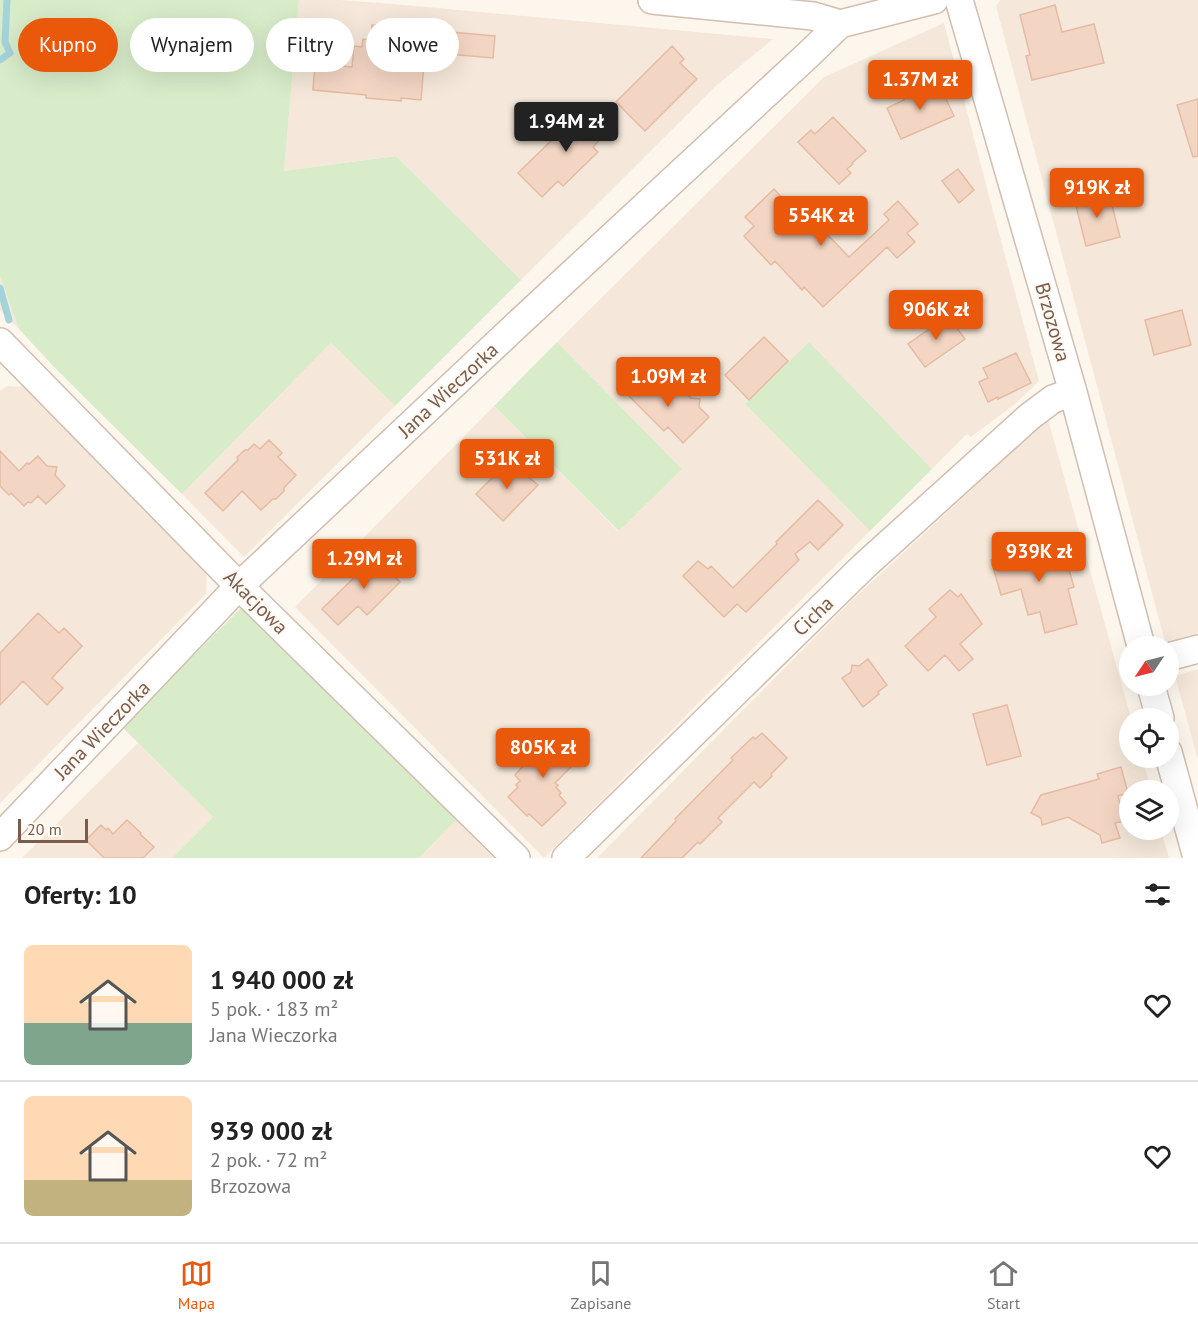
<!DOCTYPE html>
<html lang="pl">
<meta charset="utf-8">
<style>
:root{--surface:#fff;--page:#f2f2f2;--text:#222;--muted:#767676;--line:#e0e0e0;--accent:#ea580c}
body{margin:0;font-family:"PT Sans",sans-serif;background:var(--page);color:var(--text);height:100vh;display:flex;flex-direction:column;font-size:22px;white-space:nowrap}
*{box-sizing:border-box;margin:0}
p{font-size:20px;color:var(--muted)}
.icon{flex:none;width:33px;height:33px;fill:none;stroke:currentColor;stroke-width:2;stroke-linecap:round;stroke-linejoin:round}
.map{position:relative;height:858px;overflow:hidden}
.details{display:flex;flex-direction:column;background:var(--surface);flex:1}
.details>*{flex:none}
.guide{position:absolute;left:18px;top:18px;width:600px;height:54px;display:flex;gap:12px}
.needle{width:39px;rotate:235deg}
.controls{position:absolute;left:1119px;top:636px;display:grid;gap:12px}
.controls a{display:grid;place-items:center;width:60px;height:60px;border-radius:50%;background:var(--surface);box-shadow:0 6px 24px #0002;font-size:30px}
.scale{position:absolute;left:18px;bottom:15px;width:70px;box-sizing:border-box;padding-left:6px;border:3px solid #7a5c4d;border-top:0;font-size:16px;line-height:21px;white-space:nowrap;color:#7a5c4d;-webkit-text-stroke:4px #fffaf3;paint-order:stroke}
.price{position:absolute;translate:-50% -51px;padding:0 14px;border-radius:6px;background:var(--accent);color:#fff;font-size:20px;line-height:39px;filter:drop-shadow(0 2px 3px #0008)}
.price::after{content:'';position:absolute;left:50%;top:36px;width:18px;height:14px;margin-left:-9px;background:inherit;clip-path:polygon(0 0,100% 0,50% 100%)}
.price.active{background:#222;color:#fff}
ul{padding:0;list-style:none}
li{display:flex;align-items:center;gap:18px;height:150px;padding:0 24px}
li+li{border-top:2px solid var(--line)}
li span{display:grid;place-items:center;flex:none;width:168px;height:120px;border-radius:9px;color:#555}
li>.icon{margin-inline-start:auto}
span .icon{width:72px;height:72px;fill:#fffc;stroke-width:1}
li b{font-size:26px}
h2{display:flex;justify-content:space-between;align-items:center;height:72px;padding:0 24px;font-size:26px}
.pill{padding:0 21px;border-radius:27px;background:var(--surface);box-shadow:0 6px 24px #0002;font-size:21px;line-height:54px}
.pill.active{background:var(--accent);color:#fff}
.tab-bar{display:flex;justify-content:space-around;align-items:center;height:84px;border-top:2px solid var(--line);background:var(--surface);font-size:16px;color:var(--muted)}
.tab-bar a{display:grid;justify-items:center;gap:3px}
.tab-bar .active{color:var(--accent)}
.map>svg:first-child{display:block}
</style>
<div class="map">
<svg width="1198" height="858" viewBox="0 0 1198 858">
<rect width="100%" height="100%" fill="#fdf6ec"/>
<path fill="#f5e8da" d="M299 0H340L393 4 773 39 716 86 521 280 396 156 284 171Z
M1000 0H1198V633L1165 642 996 6Z
M944 23 989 196 1039 381 1015 404 971 437 967 434 932 469 809 342 745 404 870 531 544 858 295 607 494 406 618 531 682 469 557 342 824 77Z
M0 276 19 329 0 310Z
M331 343 395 406 244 557 182 494Z
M7 386 25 387 207 569 206 594 0 803V391Z
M1048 419 1131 718H1130V758H1142L1151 790H1130V830H1161L1169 858H597L847 605Z
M1198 669V760L1175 676Z
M138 743 213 817 172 858H22Z
M456 820 494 858H419Z"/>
<path fill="#d8ecc9" d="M0 0H299L284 171 396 156 521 280 395 406 331 343 182 494 55 368 19 329 0 276Z
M557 342 682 469 619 531 494 406Z
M809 342 932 469 870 531 745 404Z
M243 606 456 820 419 858H172L213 817 122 727Z"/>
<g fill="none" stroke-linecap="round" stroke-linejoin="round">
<path stroke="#a5d3da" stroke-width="7" d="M0 60 10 53 5 42 7 0
M0 288 9 320"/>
</g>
<path fill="#f3d5c3" stroke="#e6bba3" stroke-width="1.5" d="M1055 5 1062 32 1094 24 1104 63 1032 80 1026 56 1030 55 1020 15Z
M372 25 495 36 493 58 425 52 421 100 401 98V101L366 98V95L313 90 315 63 352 67 354 46 362 47 363 39 371 40Z
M672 46 684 59 680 63 697 79 645 131 616 102Z
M939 84 954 116 901 139 887 108 904 100 902 96 920 88 922 92Z
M1198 99V156L1193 157 1177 105Z
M587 106 610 129 593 147 598 152 563 186 558 181 542 197 518 173Z
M833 117 866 151 852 163 853 164 847 169 851 173 839 184 798 142 811 130 815 134Z
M958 169 974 190 959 203 942 181Z
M774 189 788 204 785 206 812 234 820 227 849 257 889 220 884 214 898 201 918 224 907 233 915 242 897 258 887 247 823 307 804 287 802 290 775 261 771 265 744 236 754 226 745 217Z
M1109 193 1120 237 1086 246 1075 202Z
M1182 310 1191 345 1154 355 1145 320Z
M948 316 965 339 925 367 908 344Z
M764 337 788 361 749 400 725 375Z
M1016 353 1031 383 998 399V397L988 402 979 382 988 378 983 368Z
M640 373 667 400 681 388 691 398 700 399 699 407 709 417 683 443 668 427 664 431 623 390Z
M269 440 282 453 278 457 296 475 284 488V491L276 499H273L261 510 242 491 223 511 205 493 238 460 237 457 245 450H248L254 444 260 449Z
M0 451 19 471 27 463 29 464 38 456 47 466 57 467 55 475 65 486 46 504 38 496 31 503 28 502 24 506 11 493 9 495 0 486Z
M511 459 519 467H528L527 476 538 485 503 521 476 494Z
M818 500 843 525 818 550 810 542 795 554 799 560 746 612 737 604 724 617 683 576 698 561 708 569 711 566 733 588 777 544 776 542Z
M1056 542 1060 561 1066 559 1074 587 1068 589 1077 624 1045 633 1040 612 1028 615 1021 589 1001 595 991 560 1007 555 1006 549 1028 543 1030 549Z
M392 548 390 572 400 582 367 615 358 606 338 625 322 609 364 568Z
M950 590 958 597 961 594 982 624 960 644 973 659 959 671 945 655 928 671 905 646 936 617 929 609Z
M38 613 59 633 64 628 82 646 52 678 63 688 47 705 23 681 0 705V653Z
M868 659 887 685 878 692 879 694 863 707 842 678 851 672 852 665 859 666Z
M1007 705 1021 756 987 765 973 714Z
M553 730 573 751 569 754 573 758 569 763 572 766 555 783 558 785 556 787 561 793 559 795 566 803 542 826 529 814 527 816 508 797 518 787 516 785 520 781 515 775 524 765 521 761Z
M762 733 787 758 771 774 772 776 760 788 754 782 718 818 722 822 700 844 698 842 682 858H641L676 821 675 819 733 760 731 758 753 737 755 739Z
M1121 767 1128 793 1118 796 1125 821 1115 823 1120 838 1102 843 1100 835 1068 817 1042 825 1041 818 1031 813 1041 795 1099 779 1097 774Z
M127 820 141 833 140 834 154 847 143 858H104L86 840 101 825 106 830 108 828 113 834Z"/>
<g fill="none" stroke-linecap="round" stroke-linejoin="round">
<defs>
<path id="minor" d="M652 0 813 16 840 24
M959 0 1073 392 1141 646
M0 342 239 586 516 858
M1168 657 1198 649
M1151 686 1160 718
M1168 752 1197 858
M0 837 239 586 521 321 809 54 840 24 934 0
M566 858 864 566 1029 417 1053 399 1073 392"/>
</defs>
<use href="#minor" stroke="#d1beb0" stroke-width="30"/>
<use href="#minor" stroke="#fff" stroke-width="27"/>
</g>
<g text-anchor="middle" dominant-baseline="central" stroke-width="4.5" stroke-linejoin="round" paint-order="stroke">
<g font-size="20" fill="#7a5c4d" stroke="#fffaf3">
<text transform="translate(1053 322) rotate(74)">Brzozowa</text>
<text transform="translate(448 390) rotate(-43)">Jana Wieczorka</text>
<text transform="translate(256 602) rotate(45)">Akacjowa</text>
<text transform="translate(813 616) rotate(-44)">Cicha</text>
<text transform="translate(102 730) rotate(-46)">Jana Wieczorka</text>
</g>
</g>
</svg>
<div class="controls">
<a><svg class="needle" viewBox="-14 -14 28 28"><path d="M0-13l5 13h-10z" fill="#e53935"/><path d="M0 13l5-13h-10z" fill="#767676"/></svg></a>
<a><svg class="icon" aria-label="locate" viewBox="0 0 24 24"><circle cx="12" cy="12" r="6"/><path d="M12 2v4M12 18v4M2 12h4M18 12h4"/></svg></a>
<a><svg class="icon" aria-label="layers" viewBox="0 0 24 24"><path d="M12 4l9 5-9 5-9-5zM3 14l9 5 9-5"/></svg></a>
</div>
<div class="scale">20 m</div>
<b class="price" style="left:920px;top:111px">1.37M zł</b>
<b class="price active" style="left:566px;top:153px">1.94M zł</b>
<b class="price" style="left:1097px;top:219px">919K zł</b>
<b class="price" style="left:821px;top:247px">554K zł</b>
<b class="price" style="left:936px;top:341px">906K zł</b>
<b class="price" style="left:668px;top:408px">1.09M zł</b>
<b class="price" style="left:507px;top:490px">531K zł</b>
<b class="price" style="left:1039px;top:583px">939K zł</b>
<b class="price" style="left:364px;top:590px">1.29M zł</b>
<b class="price" style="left:543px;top:779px">805K zł</b>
<div class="guide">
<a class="pill active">Kupno</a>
<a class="pill">Wynajem</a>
<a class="pill">Filtry</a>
<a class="pill">Nowe</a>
</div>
</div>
<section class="details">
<h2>Oferty: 10<svg class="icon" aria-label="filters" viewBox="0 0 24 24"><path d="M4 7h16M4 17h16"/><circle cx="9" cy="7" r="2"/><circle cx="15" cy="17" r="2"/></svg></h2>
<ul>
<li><span style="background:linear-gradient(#ffd9b3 65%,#7fa58c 0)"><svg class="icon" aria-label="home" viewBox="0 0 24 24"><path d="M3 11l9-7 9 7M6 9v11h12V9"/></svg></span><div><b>1 940 000 zł</b><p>5 pok. · 183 m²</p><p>Jana Wieczorka</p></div><svg class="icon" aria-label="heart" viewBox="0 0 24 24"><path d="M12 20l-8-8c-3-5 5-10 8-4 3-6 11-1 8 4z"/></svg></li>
<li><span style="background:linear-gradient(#ffd9b3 70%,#c2b280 0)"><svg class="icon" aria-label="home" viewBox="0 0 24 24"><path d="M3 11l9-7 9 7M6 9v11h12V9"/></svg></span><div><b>939 000 zł</b><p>2 pok. · 72 m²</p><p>Brzozowa</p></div><svg class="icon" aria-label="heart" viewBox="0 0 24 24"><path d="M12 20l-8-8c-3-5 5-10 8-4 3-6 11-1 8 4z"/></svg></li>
</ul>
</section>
<nav class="tab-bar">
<a class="active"><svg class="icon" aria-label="map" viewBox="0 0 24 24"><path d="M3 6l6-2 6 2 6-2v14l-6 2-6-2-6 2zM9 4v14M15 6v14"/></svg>Mapa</a>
<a><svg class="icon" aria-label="saved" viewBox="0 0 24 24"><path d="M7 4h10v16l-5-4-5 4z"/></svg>Zapisane</a>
<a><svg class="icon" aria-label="home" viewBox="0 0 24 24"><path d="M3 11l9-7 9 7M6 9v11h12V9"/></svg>Start</a>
</nav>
